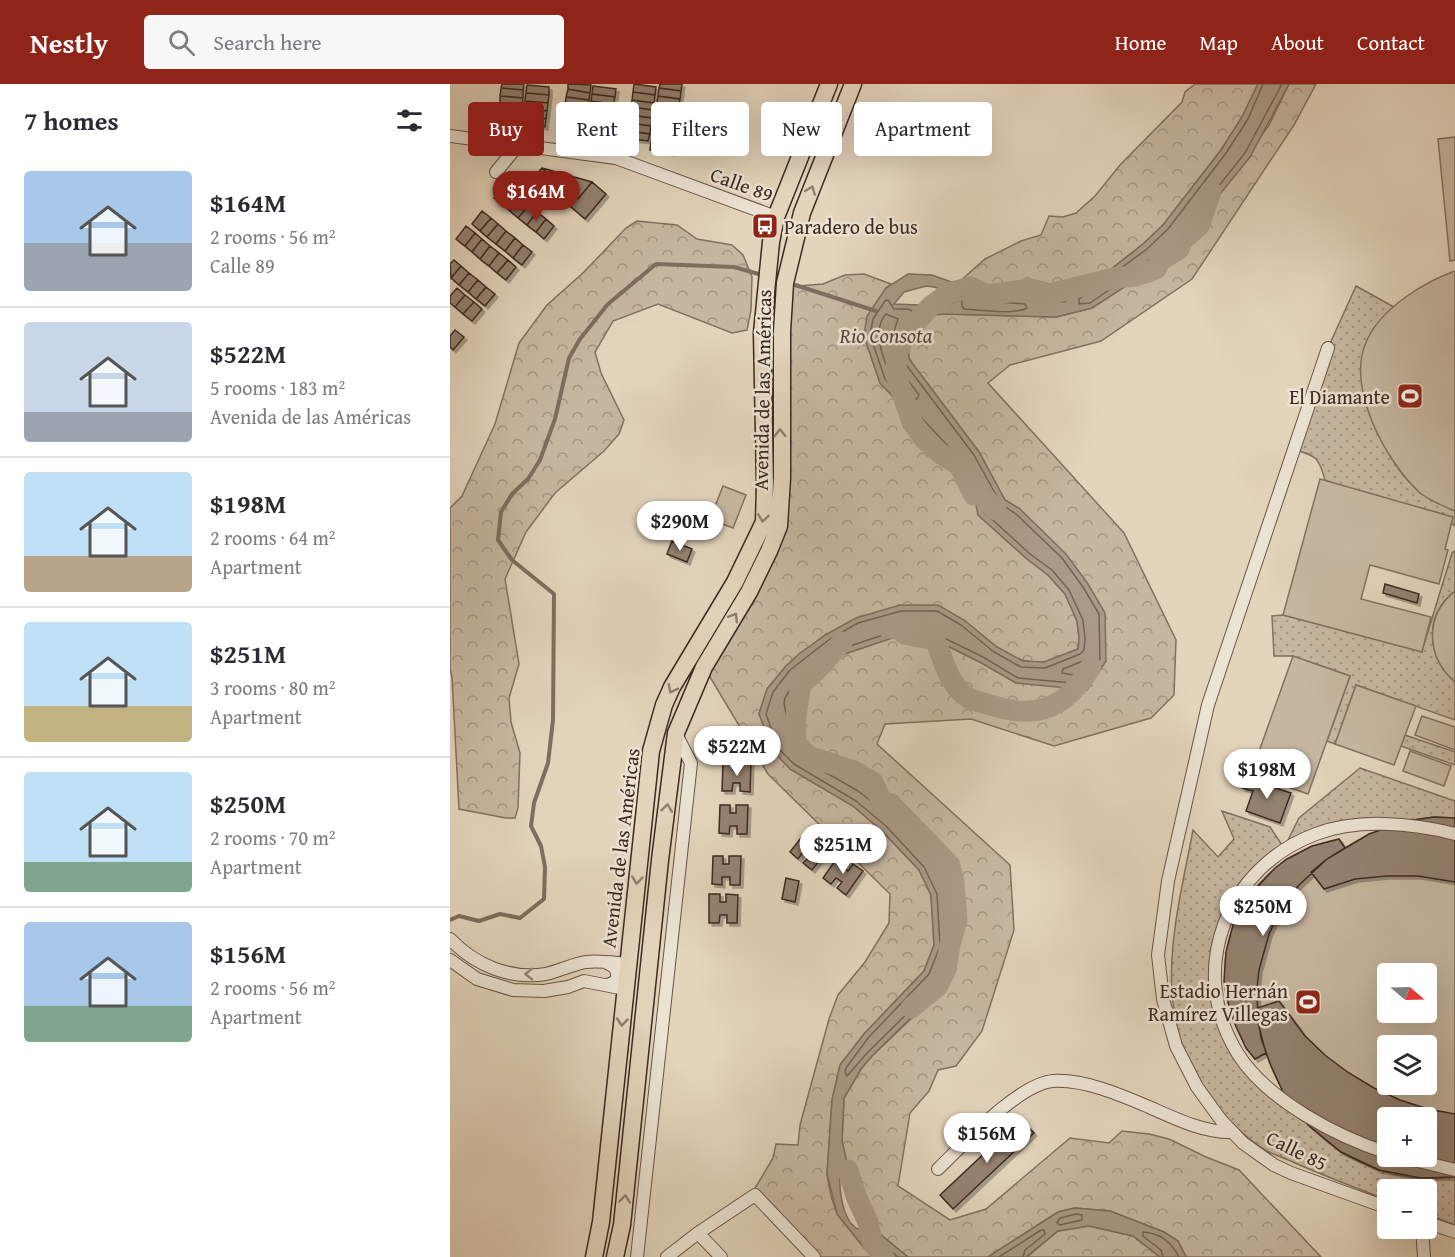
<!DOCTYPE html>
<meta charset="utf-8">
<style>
:root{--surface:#fff;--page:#f7f7f7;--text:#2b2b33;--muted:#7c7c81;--line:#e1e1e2;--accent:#8f2418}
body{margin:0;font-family:"Gentium Book Plus",serif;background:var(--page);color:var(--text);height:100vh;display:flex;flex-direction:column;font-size:22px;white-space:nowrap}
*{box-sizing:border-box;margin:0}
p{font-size:20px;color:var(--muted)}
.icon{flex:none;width:33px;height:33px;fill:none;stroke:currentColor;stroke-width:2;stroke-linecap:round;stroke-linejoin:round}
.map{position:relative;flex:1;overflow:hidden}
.side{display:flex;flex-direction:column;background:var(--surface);width:450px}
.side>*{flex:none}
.guide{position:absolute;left:18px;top:18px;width:570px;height:54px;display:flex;gap:12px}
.needle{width:39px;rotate:109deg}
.controls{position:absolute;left:927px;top:879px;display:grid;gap:12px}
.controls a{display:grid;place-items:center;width:60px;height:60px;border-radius:6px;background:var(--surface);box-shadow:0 6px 24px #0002;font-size:30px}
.price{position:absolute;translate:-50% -51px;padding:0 14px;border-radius:21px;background:#fff;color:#222;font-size:20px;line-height:39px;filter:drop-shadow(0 2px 3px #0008)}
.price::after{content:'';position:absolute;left:50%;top:36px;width:18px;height:14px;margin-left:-9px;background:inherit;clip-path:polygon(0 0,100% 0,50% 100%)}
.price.current{background:var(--accent);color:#fff}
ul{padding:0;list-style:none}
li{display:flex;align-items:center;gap:18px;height:150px;padding:0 24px}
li+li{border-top:2px solid var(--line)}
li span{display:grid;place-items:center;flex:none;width:168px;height:120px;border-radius:6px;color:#555}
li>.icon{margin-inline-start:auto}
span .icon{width:72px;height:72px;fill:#fffc;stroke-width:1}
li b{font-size:26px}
h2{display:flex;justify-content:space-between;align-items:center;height:72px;padding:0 24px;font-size:26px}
.pill{padding:0 21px;border-radius:6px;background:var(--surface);box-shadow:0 6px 24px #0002;font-size:21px;line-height:54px}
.pill.current{background:var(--accent);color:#fff}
header{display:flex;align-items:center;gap:36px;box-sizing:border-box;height:84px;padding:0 30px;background:var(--accent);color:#fff}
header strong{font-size:28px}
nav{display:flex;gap:33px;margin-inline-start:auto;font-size:21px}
.search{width:420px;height:54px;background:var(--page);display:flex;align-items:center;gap:15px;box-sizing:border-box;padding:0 21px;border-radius:6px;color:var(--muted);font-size:22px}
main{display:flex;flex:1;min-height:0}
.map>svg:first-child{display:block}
</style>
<header>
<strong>Nestly</strong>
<div class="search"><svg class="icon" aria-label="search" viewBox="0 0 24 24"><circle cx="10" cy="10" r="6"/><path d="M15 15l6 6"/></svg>Search here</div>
<nav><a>Home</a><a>Map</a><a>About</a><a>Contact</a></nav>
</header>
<main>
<section class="side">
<h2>7 homes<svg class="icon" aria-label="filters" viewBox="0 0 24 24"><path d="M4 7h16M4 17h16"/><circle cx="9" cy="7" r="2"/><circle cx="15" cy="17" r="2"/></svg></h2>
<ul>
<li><span style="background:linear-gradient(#a9c7e8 60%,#9aa5b1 0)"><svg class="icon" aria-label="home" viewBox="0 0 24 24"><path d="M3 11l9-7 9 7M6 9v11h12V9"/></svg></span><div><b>$164M</b><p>2 rooms · 56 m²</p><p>Calle 89</p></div></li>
<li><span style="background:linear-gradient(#c9d6e8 75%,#9aa5b1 0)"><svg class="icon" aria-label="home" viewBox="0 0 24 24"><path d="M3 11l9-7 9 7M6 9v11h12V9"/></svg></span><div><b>$522M</b><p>5 rooms · 183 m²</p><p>Avenida de las Américas</p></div></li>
<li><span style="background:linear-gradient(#bfe0f5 70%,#b9a48a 0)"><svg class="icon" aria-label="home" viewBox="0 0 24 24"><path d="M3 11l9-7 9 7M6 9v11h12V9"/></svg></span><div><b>$198M</b><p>2 rooms · 64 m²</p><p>Apartment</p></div></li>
<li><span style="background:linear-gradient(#bfe0f5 70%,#c2b280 0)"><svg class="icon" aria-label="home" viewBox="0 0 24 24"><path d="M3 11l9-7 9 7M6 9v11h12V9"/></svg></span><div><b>$251M</b><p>3 rooms · 80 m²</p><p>Apartment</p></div></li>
<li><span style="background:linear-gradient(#bfe0f5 75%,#7fa58c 0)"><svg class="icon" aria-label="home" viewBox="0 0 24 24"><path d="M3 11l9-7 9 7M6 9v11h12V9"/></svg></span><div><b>$250M</b><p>2 rooms · 70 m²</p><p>Apartment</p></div></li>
<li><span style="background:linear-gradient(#a9c7e8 70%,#7fa58c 0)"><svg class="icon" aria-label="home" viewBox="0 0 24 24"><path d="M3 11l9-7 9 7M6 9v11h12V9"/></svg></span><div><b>$156M</b><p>2 rooms · 56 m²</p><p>Apartment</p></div></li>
</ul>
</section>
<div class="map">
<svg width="1005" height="1173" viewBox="0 0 1005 1173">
<defs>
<pattern id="grass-dots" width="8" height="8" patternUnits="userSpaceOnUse" patternTransform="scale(1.5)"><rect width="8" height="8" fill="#c7b7a1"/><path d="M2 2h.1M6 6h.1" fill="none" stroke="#a39583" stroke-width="1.8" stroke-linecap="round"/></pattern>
<pattern id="forest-crowns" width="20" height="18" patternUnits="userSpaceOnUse" patternTransform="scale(1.5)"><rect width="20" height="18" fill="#c7b7a1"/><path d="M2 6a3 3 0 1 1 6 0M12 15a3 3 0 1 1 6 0" fill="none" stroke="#a39583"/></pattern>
<filter id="shadow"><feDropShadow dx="3" dy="3" stdDeviation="0" flood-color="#0004"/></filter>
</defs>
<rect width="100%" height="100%" fill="#e3d4bc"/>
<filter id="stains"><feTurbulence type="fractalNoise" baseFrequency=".00333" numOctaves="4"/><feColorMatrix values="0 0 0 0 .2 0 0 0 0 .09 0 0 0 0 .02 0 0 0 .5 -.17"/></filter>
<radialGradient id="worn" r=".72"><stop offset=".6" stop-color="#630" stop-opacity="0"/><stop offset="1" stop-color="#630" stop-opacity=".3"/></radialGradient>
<path fill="url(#grass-dots)" stroke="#827060" stroke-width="1.5" d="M906 202 944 223 923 245 912 300 918 325 927 348 939 370 953 391 970 409 1005 427V442L989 429 889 402 875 396C869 373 866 372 843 365L878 264Z
M1005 467V507C973 532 977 572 1005 598V636L906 601 885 660 877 657 900 592 843 572H824L822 532 833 531 972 567 1002 469Z
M955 651 1005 668V681L951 662Z
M910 684 1005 717V750L982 745 878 746 808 786 768 859 774 941 811 997 913 1060 1005 1086V1141L977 1130 976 1106H938L937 1116C906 1104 875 1092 845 1079 835 1074 824 1071 815 1066 794 1053 778 1036 763 1017 697 933 725 841 743 746L768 773 784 755 772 727 820 743 834 764 849 734Z"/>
<path fill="url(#forest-crowns)" stroke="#827060" stroke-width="1.5" d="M745 0H808L792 33 771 66 713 141 693 160 641 201 614 218 538 211 508 199 535 175 571 157 591 151 599 132 613 133 626 129 645 112 670 81 732 18 735 8Z
M839 0H866L844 41 742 195 651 257 560 281 538 299 674 449 726 556 724 611 701 634 604 662 521 635 435 640 427 660 560 781 564 846 532 947 506 982 488 986 479 1007 460 1029 448 1102 500 1136 536 1125 620 1054 659 1059 672 1047 699 1050 719 1055 756 1073 789 1086 871 1173H736L728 1157 714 1148 660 1127 625 1124 608 1128 538 1173H458L430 1150 399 1088 392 1057 394 1014 411 985 422 972 463 933 507 854 504 799 485 766 455 736 412 702 358 672 346 659 340 618 351 600 373 577 454 550 485 556 530 578 566 599 656 577 570 425 555 416 529 368 459 275 457 248 470 232 495 230 606 233 642 224 679 200 732 157 752 133 819 41Z
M187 137 227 141 247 155 282 161 293 171 302 193 301 226 297 246 282 249 208 220 163 237 145 268 151 289 174 336 169 350 154 367 105 409 76 448 55 495 69 580 59 614 61 638 70 669 68 724 65 734H56L9 725 2 593 0 584V424L12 412 45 340 69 259 97 221 134 188 176 144Z
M414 190 441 200 436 204 414 252 430 299 509 381 524 411 529 431 577 475 598 491 615 510 627 537 629 554 628 565C617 569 604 577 592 578 562 581 535 555 514 536L376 550 336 582 317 605 309 630 340 685 403 722 432 747 469 786 481 811 484 861 474 887 414 950 390 981 382 1016 377 1090 381 1112 387 1130 415 1165 426 1173H364L304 1106 323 1074 326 1060 348 1061 350 1041 379 935 388 911 415 878 439 839 440 810 318 690 254 583 329 442 335 203 373 200 395 191Z
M639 1142 683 1152 710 1173H577L608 1147Z"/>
<path fill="#c7b7a1" stroke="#827060" stroke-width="1.5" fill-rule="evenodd" d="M1005 53V176L1000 177 988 55Z
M1005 187V427C993 422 978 416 969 408 935 376 895 302 917 256 932 224 972 199 1005 187Z
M870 395 1003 433 995 465 998 466 989 500 920 481 911 515 981 533 972 568 833 531Z
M273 402 296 411 283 444 260 435Z
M1005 507V598C976 573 974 532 1005 507Z
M843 572 900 592 858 710 801 690Z
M906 601 966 622 944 681 885 660Z
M972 632 1005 643V666L965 651Z
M960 667 1001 682 994 702 953 687Z
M984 733 1005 734V1093C917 1104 844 1050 816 969L805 975C740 889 785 777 889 755L895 764C923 746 951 736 984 733ZM938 890H976V928H938ZM938 962H976V1000H938ZM938 1034H976V1072H938Z"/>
<path fill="#ab9a87" stroke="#7f6d5e" stroke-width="1.5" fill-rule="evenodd" d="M808 0H839L800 73 732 157 679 200 642 224 606 233 495 230 470 232 457 248 459 275 529 368 555 416 570 425 616 470 638 500 655 529 656 577 637 606 566 599 530 578 486 556 454 550 374 577 351 600 340 618 346 659 358 672 412 702 455 736 500 781 504 799 507 854 505 866 496 885 477 918 422 972 411 985 394 1014 392 1057 399 1088 430 1150 458 1173H426L415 1165 387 1130 377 1090 380 1046 382 1016 390 981 414 950 474 887 484 861 481 811 469 786 432 747 403 722 340 685 323 667 309 630 317 605 336 582 350 569 377 550 406 534 450 521H488L514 536 547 563 573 577 594 578 628 565 629 554 627 537 615 510 598 491 577 475 528 431 524 411 509 381 430 299 414 252 417 232 436 204 458 190 482 191 538 211 614 218 641 201 693 160 713 141 771 66 792 33ZM476 202C490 203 498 207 508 217L494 222 444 220 454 208ZM390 1089 412 1122 419 1146C393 1151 389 1107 390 1089Z
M625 1124 660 1127 714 1148 728 1157 736 1173H710L683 1152 639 1142 608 1147 576 1173H538L608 1128Z"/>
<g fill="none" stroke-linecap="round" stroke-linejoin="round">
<path stroke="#746254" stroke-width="1.5" d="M813 0 798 35 776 69 718 145 697 165 629 215V220L640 219 675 195 728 153 795 69 832 0
M516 208 536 217 575 220 577 224C565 231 529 226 514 225L512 222V211Z
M438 216 444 225H458L464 228 451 247 454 278 524 371 551 420 566 430 612 474 633 503 649 530 650 575 633 600 568 594 533 573 488 551 454 544 370 572 346 596 335 614 334 619 342 663 354 676 408 707 451 740 494 784 498 801 501 854 491 882 472 915 418 968 397 992 395 989 396 984 418 954 479 890 490 862 487 810 474 783 436 742 406 717 344 680 328 664 316 630 323 608 340 586 380 555 408 539 451 527H487L511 541 544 568 571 583 595 584 630 570 634 566 635 555 633 536 619 506 602 486 580 470 534 428 530 408 513 378 435 295 420 251 423 235 435 217Z
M436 230 448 235C435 269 449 284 469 311L467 315H464C457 308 450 301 444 293 432 279 422 244 436 230Z
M633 577 637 580 630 592 612 589 613 585Z
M626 1130 632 1131V1136L610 1141 607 1139 610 1134Z
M429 1173 427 1167 416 1156 417 1152H423L448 1173
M549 1173 591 1146H594L595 1150 575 1166 573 1173
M713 1173 711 1166 693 1152V1148C710 1149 722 1159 729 1173"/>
<path stroke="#7f6d5e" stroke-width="4" d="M339 199 426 227
M0 836 9 832 29 837 50 830 70 834 94 815 95 783 91 762 81 742 84 719 98 679 103 636 104 510 62 476 48 456 51 428 62 410 78 395 90 376 105 335 119 274 130 255 158 220 206 180 284 183 312 191"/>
<path stroke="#ab9a87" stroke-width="21" d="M546 426 531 410 524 411 509 381 491 370 474 355 462 338 447 294 446 272 457 248 481 222 499 209 521 203 538 211 580 205 600 210 664 194 686 192 706 185 710 177 729 165 732 157 749 142 761 107
M438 544 451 545 454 550 485 556C493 574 499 602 517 613 524 618 536 619 544 622 589 636 618 622 641 582
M392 558 367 586 351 600 345 637 346 659 358 672 404 687 423 698 432 718 441 720 500 781 504 799 507 836 500 860 496 885 488 902 461 924
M398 1086 406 1112 418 1138 422 1158 434 1173"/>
</g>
<path fill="#948271" stroke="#3e2920" stroke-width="1.5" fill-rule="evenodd" filter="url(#shadow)" d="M52 0H74L73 6 51 4Z
M118 0 141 1 140 9 118 5Z
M184 0 206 3 205 11 183 8Z
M210 0H232L231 7 209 4Z
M77 1 99 3V11L76 9Z
M143 2 166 5 165 13 142 10Z
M51 4 73 6V14L50 12Z
M209 4 231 7 230 15 208 12Z
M118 5 140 9 139 16 116 13Z
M183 8 205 11 204 19 182 16Z
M76 9 99 11 98 19 75 17Z
M142 10 165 13 163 20 141 17Z
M50 12 73 14 72 22 50 20Z
M208 12 230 15 229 23 207 19Z
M116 13 139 16 138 24 115 21Z
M182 16 204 19 203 26 181 23Z
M75 17 98 19 97 27 75 25Z
M141 17 163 20 162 28 140 25Z
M207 19 229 23 228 30 206 27Z
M50 20 72 22 71 30 49 28Z
M115 21 138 24 136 32 114 29Z
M181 23 203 26 202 34 180 31Z
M75 25 97 27 96 35 74 32Z
M140 25 162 28 161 36 139 33Z
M206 27 228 30 227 38 205 35Z
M49 28 71 30 70 38 48 35Z
M114 29 136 32 135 39 113 37Z
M180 31 202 34 201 42 179 39Z
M74 32 96 35 95 43 73 40Z
M139 33 161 36 160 44 138 41Z
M205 35 227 38 225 46 203 43Z
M113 37 135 39 134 47 112 44Z
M179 39 201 42 200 50 178 47Z
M138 41 160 44 159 51 137 48Z
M203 43 225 46 224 54 202 51Z
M178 47 200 50 198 57 176 54Z
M202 51 224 54 223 61 201 58Z
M201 58 223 61 222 69 200 66Z
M92 84 128 115 142 98 156 110 135 135 85 92Z
M92 84 142 98 128 115Z
M54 101 63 108 53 121 44 114Z
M63 108 70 114 60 127 53 121Z
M70 114 79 121 68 134 60 127Z
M79 121 87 128 77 141 68 134Z
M32 127 41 134 30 147 22 140Z
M87 128 96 135 86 148 77 141Z
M41 134 48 140 37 153 30 147Z
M96 135 104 142 94 155 86 148Z
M48 140 56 147 46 160 37 153Z
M16 142 25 149 15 162 6 155Z
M56 147 65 154 55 167 46 160Z
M25 149 32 155 22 168 15 162Z
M65 154 73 161 63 174 55 167Z
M32 155 40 162 30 175 22 168Z
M73 161 82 168 72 181 63 174Z
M40 162 49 169 39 182 30 175Z
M49 169 58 176 47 189 39 182Z
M4 176 11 182 1 194 0 180Z
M58 176 66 183 56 196 47 189Z
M11 182 19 189 9 201 1 194Z
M19 189 28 196 18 208 9 201Z
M28 196 36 203 26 215 18 208Z
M36 203 45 210 35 222 26 215Z
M7 204 15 211 5 223 0 219V212Z
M15 211 24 218 13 230 5 223Z
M24 218 32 225 22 237 13 230Z
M5 246 14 253 3 266 0 263V252Z
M222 457 242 465 237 478 217 470Z
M935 500 969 510 967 519 933 509Z
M273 678H283V686H289V678L301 679 300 708 290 707V699H283L282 707H272Z
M796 694 841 709 830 739 796 727 803 707 792 704Z
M270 721H280V729H286V721H298L297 750H287V742H280L279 750 269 749Z
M984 733 1005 734V798L968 792H937L905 795 874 805 861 788 877 775 919 750 957 737Z
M358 745 366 752 361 758 366 762 371 756 380 763 362 786 353 779 359 773 353 768 348 775 340 768Z
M889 755 895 764 877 775 848 802 827 833 819 850 809 886 807 905 808 939 816 969 805 975 796 964 784 938 776 911 774 897 776 868 783 841 796 815 825 784 837 775 862 762Z
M389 771 398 777 394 783 398 787 403 780 413 787 396 811 387 804 392 798 386 794 381 800 373 794Z
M263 772H273V780H279V772H291L290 801H280V793H272V801L262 800Z
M336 794 349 797 345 818 332 815Z
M259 810H270V818H276V810L288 811 287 839H277V831H270L269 839H259Z
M829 917 855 952 876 972 899 989 924 1004 950 1016 978 1025 1005 1030V1093L971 1094 929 1086 891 1068 858 1041 833 1008 821 982 811 954 807 924ZM938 1034H976V1072H938Z
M571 1035 584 1049 503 1125 490 1111Z"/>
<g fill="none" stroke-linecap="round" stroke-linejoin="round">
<defs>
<path id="minor" d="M0 52 166 74 326 133
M46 88 69 60
M878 264 758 621 718 797 708 871 713 915 726 962 747 1003 771 1036 793 1059 824 1081 841 1089 938 1124
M0 855C25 881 60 896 96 890 109 887 126 879 136 878 149 876 165 879 178 880
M0 876 27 895 63 906 94 907 118 903 134 897 175 905
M157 879C166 882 169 888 166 897L158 901
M938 1069C887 1053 817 1016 788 970 736 887 776 783 866 750 907 734 963 739 1005 750
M948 1072 1005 1086
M488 1085C513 1061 568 1000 603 997 634 995 671 1011 699 1023 724 1034 754 1049 782 1048
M976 1138 1005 1148
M972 1144 974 1173
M248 1149 271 1173
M187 1173 241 679 226 650
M217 1173 248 1149 305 1111 364 1173"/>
<path id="major" d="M144 1173 151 1138 201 667 214 621 222 603 285 498 314 438 315 400 312 249 321 158 326 133 379 0
M165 1173 172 1141 210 776 226 649 254 583 299 508 319 467 329 442 332 394V247L335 199 352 129 403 0"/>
</defs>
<use href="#minor" stroke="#675447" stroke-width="14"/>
<use href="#major" stroke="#3e2920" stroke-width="19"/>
<use href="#minor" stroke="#ede3d3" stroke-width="12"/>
<use href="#major" stroke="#e3d4bc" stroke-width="16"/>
</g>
<defs><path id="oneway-chevron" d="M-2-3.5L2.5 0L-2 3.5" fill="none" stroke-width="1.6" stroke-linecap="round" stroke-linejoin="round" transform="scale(1.5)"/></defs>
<g stroke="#907e6e">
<use href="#oneway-chevron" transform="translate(361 106) rotate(-69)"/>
<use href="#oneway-chevron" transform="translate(330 349) rotate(-91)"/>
<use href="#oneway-chevron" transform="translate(313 434) rotate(98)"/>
<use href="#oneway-chevron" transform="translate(284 533) rotate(-59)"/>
<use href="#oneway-chevron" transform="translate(222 605) rotate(117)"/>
<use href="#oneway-chevron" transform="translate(217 724) rotate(-83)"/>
<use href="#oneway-chevron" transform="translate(187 796) rotate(96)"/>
<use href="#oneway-chevron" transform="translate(172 938) rotate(96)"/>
<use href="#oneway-chevron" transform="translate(175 1115) rotate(-84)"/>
</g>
<use stroke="#96867a" href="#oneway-chevron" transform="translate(79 890) rotate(-180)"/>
<defs>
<symbol id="bus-square" viewBox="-11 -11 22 22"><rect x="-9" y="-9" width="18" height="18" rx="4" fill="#8f2418" stroke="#ede3d3"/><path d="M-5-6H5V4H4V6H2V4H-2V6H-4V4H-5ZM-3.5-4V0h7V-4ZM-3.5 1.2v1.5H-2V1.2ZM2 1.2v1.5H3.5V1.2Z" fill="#fff"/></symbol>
<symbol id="stadium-square" viewBox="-11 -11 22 22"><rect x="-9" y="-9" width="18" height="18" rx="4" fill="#8f2418" stroke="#ede3d3"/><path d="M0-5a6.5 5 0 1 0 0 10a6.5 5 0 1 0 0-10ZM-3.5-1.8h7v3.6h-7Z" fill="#fff"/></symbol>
</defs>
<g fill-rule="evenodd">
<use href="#bus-square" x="300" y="127" width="30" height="30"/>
<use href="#stadium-square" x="945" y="297" width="30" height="30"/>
<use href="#stadium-square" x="843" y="903" width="30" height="30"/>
</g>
<g text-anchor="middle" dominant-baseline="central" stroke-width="5" stroke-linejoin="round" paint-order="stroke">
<g font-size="20" fill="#3e2920" stroke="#ede3d3">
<text transform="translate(292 100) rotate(20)">Calle 89</text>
<text transform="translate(312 306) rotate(-89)">Avenida de las Américas</text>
<text transform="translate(170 764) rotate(-83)">Avenida de las Américas</text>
<text transform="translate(847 1066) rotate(26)">Calle 85</text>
</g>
<g font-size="20" fill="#3e2920" stroke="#ede3d3" text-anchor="end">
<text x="334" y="142" text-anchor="start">Paradero de bus</text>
<text x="940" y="312">El Diamante</text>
<text x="838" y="906">Estadio Hernán<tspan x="838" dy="23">Ramírez Villegas</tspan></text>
</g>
<g font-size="21" font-style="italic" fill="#59453a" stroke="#ede3d3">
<text x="436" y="251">Rio Consota</text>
</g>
</g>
<rect width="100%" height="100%" filter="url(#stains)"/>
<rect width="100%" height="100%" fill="url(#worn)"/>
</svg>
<div class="controls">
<a><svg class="needle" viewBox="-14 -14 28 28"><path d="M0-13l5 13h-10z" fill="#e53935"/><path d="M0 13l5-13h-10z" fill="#7c7c81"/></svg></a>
<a><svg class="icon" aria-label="layers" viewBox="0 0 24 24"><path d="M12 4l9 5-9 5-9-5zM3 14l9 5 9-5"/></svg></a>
<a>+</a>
<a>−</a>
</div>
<b class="price current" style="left:86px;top:138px">$164M</b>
<b class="price" style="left:230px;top:468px">$290M</b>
<b class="price" style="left:287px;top:693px">$522M</b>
<b class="price" style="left:817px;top:716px">$198M</b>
<b class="price" style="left:393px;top:791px">$251M</b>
<b class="price" style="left:813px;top:853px">$250M</b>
<b class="price" style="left:537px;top:1080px">$156M</b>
<div class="guide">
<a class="pill current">Buy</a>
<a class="pill">Rent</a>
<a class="pill">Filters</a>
<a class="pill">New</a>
<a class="pill">Apartment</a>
</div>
</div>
</main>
